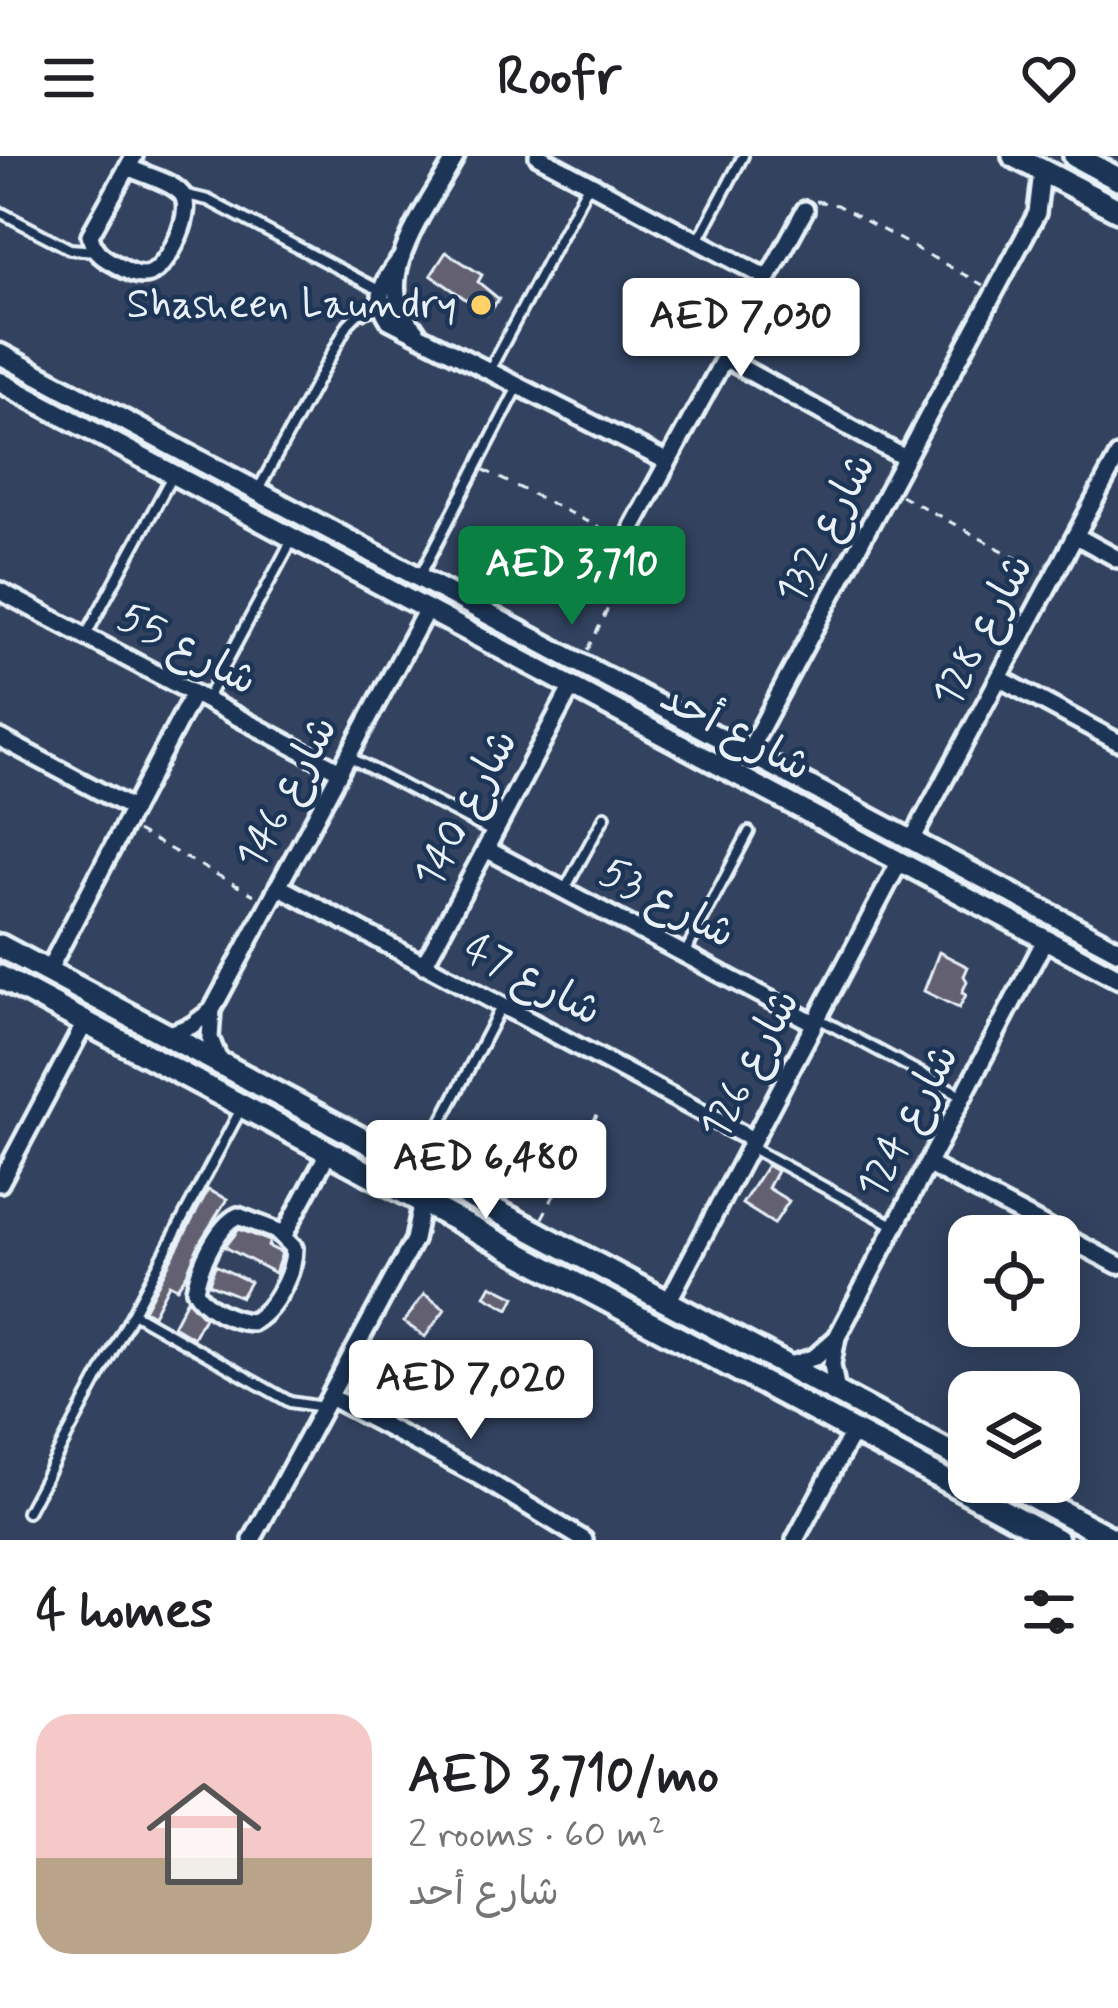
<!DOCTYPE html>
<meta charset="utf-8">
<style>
:root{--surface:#fff;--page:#f2f2f2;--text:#202124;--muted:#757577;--line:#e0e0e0;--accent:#0b8043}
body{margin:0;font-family:Mynerve,"Playpen Sans Arabic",sans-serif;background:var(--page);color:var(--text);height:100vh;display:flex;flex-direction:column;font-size:45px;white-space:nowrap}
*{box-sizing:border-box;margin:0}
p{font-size:39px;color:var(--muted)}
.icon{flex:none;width:66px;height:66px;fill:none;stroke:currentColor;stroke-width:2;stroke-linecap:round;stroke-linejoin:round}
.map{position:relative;height:1384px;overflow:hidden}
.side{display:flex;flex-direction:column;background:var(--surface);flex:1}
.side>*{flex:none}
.controls{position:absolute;left:948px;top:1059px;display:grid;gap:24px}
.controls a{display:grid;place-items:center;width:132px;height:132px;border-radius:24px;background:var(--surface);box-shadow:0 6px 30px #0003;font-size:60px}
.price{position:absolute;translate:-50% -102px;padding:0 27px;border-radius:12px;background:#fff;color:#222;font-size:39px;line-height:78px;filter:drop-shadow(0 3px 6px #0008)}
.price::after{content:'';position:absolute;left:50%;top:72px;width:36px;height:27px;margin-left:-18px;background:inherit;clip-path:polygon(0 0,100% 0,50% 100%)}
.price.on{background:var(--accent);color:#fff}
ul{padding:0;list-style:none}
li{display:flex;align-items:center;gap:36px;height:300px;padding:0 36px}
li+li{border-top:3px solid var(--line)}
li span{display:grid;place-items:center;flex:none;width:336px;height:240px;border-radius:36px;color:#555}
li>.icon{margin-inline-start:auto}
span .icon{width:144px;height:144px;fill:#fffc;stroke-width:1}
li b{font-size:51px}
h2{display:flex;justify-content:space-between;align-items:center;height:144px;padding:0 36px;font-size:51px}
header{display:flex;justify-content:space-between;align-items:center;height:156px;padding:0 36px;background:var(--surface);font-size:54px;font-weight:800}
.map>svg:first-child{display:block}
</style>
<header><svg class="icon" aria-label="menu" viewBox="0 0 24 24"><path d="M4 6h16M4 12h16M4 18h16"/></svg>Roofr<svg class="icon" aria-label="heart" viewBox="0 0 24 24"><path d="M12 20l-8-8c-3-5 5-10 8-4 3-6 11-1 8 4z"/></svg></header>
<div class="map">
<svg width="1118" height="1384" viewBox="0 0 1118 1384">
<rect width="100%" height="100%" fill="#32425f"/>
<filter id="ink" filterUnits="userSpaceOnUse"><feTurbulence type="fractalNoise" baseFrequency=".00833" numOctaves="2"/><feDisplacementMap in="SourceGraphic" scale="24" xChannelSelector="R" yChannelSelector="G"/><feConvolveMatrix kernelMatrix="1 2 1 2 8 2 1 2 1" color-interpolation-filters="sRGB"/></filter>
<g filter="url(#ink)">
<path fill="#646171" stroke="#e8f1f8" stroke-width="3" d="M446 96 482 119 478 126 499 143 487 158 431 119Z
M939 796 968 811 964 820 967 825 962 837 966 839 959 852 924 835Z
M767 1009 777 1015 768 1032 789 1045 774 1068 742 1048Z
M208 1034 227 1043 200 1086 187 1117 177 1132 169 1128 153 1159 144 1154Z
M239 1073 270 1085 268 1090 282 1097 275 1117 225 1091Z
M215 1109 250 1126 241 1141 209 1128Z
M491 1129 515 1141 509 1153 485 1140Z
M424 1138 445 1153 425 1181 404 1166Z
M187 1143 204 1161 193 1182 173 1170Z"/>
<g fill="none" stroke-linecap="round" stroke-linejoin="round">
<defs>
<path id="service" d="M183 38 208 44 379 134
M0 56 70 93 96 95
M699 83 743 0
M490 213 588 29
M258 334 348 168 358 158 381 151
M420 420 518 231
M85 481 172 320
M206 544 292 384
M349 601 494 677
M565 733 605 660
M685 797 749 676
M818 862 963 940
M750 991 895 1070
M418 1011 502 849
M133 1157 290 1246 323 1251
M27 1356 242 951"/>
<path id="minor" d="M538 0 767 122
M128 11C143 19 168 24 180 36 198 51 168 112 149 118 136 122 124 113 113 107 100 100 93 94 90 79L134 0
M401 102C385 123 372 139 389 164L668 306
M416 174C363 129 431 47 456 0
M724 202 905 302
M633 370 805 54
M1076 380 1118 403
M0 435 340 615
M999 522 1118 586
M0 582 133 653
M748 596 1037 57 1042 16
M912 684 1118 300
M486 693 814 867
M278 730 753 984
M424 809 572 530
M48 815 193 538
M167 879 191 870 211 855
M220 907 210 882 212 854 427 453
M927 1008 1118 1109
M0 1027 86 865
M238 1060 277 1075 294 1092C294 1117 274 1155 252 1166 232 1165 204 1152 195 1134 199 1111 217 1070 238 1060Z
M284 1079 329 995
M668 1146 900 705
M788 1210 815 1201 835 1183
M837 1236 832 1208 837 1181 1045 784
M330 1241 479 1320 584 1384
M252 1384 414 1084 422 1045
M795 1384 853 1276"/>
<path id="tertiary" d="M0 198 1118 794
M0 226 1118 822"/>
<path id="secondary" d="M1014 0 1118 54
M1075 0 1118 23
M0 790 969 1307
M0 821 1057 1384
M1005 1326 1114 1384"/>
</defs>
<use href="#service" stroke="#e8f1f8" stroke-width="16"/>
<use href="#minor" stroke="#e8f1f8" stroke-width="24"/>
<use href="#tertiary" stroke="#e8f1f8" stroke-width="27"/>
<use href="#secondary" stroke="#e8f1f8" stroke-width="30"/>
<path stroke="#e8f1f8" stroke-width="3" stroke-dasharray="9 9" stroke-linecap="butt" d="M816 45 837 49 983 129
M484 314 608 376 621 378
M901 339 1040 415
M588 494 631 404V382
M137 675 254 739
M542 1062 601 951"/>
<use href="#service" stroke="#1d3557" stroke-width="8"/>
<use href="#minor" stroke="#1d3557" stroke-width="15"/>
<use href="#tertiary" stroke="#1d3557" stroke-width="18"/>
<use href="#secondary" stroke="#1d3557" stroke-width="21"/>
</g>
</g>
<circle fill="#ffd166" stroke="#1d3557" stroke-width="4.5" cx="481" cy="149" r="12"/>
<g text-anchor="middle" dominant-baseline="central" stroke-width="9" stroke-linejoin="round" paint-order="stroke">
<g font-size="42" fill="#e8f1f8" stroke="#1d3557" text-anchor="end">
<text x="457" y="149">Shasheen Laundry</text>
</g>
<g font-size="42" fill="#e8f1f8" stroke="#1d3557">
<text transform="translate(827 373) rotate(-62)">شارع 132</text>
<text transform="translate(984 475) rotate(-62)">شارع 128</text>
<text transform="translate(187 494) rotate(28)">شارع 55</text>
<text transform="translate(735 577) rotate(28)">شارع أحد</text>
<text transform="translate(288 637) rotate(-62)">شارع 146</text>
<text transform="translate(467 653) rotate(-62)">شارع 140</text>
<text transform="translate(667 748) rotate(28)">شارع 53</text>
<text transform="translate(532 825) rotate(28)">شارع 47</text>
<text transform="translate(751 909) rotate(-62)">شارع 126</text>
<text transform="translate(909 966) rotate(-62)">شارع 124</text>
</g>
</g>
</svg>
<div class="controls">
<a><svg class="icon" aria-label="locate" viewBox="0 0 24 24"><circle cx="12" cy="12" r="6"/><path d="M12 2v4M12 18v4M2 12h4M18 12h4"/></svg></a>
<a><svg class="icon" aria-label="layers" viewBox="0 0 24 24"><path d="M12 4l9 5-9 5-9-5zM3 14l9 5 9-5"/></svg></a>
</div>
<b class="price" style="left:741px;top:224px">AED 7,030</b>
<b class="price on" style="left:572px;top:472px">AED 3,710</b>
<b class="price" style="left:486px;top:1066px">AED 6,480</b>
<b class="price" style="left:471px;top:1286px">AED 7,020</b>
</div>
<section class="side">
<h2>4 homes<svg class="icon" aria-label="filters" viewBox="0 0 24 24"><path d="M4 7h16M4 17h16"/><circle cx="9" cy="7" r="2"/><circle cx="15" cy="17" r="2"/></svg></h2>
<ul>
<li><span style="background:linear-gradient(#f6c9c9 60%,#b9a48a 0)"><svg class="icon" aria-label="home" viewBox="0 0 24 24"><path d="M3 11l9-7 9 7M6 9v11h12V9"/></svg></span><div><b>AED 3,710/mo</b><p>2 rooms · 60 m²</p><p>شارع أحد</p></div></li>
</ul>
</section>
